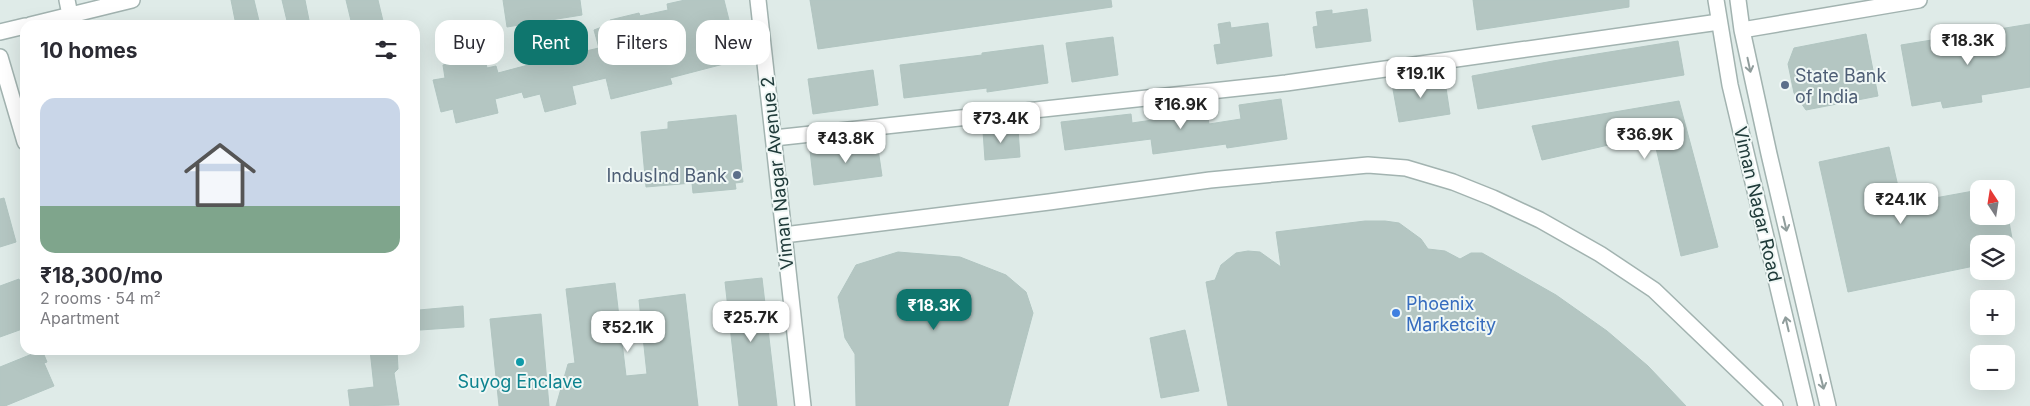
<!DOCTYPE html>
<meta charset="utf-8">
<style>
:root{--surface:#fff;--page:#f7f7f7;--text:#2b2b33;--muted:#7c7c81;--line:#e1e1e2;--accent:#0f766e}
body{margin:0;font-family:Inter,sans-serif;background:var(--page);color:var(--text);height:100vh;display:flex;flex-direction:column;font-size:19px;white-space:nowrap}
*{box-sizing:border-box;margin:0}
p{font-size:16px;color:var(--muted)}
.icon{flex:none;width:28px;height:28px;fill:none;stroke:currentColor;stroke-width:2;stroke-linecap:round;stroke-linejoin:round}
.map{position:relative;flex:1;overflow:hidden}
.sheet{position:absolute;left:20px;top:20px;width:400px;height:335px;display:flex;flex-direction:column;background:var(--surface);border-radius:15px;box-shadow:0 5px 20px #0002}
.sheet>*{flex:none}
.banner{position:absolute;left:435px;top:20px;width:475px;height:45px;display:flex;gap:10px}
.needle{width:32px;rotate:348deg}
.buttons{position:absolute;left:1970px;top:180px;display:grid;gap:10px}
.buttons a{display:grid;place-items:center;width:45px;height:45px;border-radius:10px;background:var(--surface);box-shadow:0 5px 20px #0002;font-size:25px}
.price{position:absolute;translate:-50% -42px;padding:0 11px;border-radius:10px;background:#fff;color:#222;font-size:16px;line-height:32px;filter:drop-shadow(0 1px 2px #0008)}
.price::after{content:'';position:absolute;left:50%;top:30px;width:15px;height:11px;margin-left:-8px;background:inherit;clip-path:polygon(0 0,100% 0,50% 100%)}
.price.active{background:var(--accent);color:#fff}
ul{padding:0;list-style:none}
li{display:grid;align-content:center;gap:10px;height:265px;padding:0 20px}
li+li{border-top:1px solid var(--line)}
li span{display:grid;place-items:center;height:155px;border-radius:15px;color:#555}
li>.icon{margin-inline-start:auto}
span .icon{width:90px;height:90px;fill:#fffc;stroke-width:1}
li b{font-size:21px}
h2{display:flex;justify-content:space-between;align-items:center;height:60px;padding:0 20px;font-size:21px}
.chip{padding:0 18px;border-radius:15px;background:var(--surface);box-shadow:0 5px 20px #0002;font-size:18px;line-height:45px}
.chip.active{background:var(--accent);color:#fff}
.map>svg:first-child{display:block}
</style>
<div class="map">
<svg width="2030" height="406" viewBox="0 0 2030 406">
<rect width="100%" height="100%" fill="#dfebe8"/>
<path fill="#b4c6c2" stroke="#b1c5c1" d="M231 0H254L260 25H236Z
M282 0H305L310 25H288Z
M346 0H378L383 21 365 25H352Z
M503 0H580L582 15 507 27Z
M685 0H724L739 60 670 78 672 84 611 99 606 78 572 86 576 104 545 112 540 94 524 98 522 92 495 99 498 113 456 123 453 109 441 112 433 80 445 78 443 65 484 55 487 68 496 66 498 73 532 64 528 46 560 38 564 56 599 48 594 30 610 24V20L639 13 640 16 668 10 667 4Z
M810 0H1111L1112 7 818 49Z
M1473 0H1629V7L1477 30Z
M1367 9 1371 41 1316 48 1313 27 1318 26 1316 12 1332 10V14Z
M1230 22 1231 28 1268 23 1272 56 1217 64 1214 45 1221 44 1218 24Z
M2030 24V87L1981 95 1982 102 1943 108 1941 101 1912 106 1901 45Z
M1866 34 1878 96 1806 110 1794 93 1788 64 1794 48Z
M1113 37 1118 75 1072 82 1066 43Z
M1678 41 1684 75 1478 109 1472 76 1553 61Z
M1043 45 1048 83 987 92V88L904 98 900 65 982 55V53Z
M873 70 878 105 813 114 808 79Z
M1444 75 1450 114 1399 122 1392 84Z
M1281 99 1287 139 1227 148 1226 144 1153 154 1151 139 1065 150 1061 122 1131 114 1132 123 1207 112 1209 124 1241 119 1239 105Z
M1679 101 1718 247 1681 256 1653 135 1542 160 1532 126Z
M736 115 743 182 735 183 736 189 693 193 692 183 646 187 641 132 668 129V122Z
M1018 129 1020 157 985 160 983 131Z
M877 142 882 176 814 185 810 151Z
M1889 147 1902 204 1979 190V216H2008L2013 244H1979V265L1848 292 1819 162Z
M4 198 16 242 0 247V199Z
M1365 221H1385L1399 223 1421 239 1428 249 1445 251 1460 259 1471 253H1482L1556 295 1607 331 1648 366 1686 406H1228L1206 282 1215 280 1221 265 1236 253 1248 251 1260 252 1281 267 1276 232Z
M898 252 960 257 1006 275 1026 292 1033 313 1008 406H856L855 354 845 338 838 297 856 265Z
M762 278 777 406H739L725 282Z
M19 279 25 296V328L0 337V286Z
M615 283 626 376 647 374 639 300 685 294 698 406H556L568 364 575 363 566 289Z
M463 306 464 327 420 330 419 310Z
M541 314 549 406H499L490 319Z
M1185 330 1199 391 1161 398 1150 338Z
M42 350 47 362 44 363 54 386 5 406H0V367Z
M370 350H397L398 369 394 373 399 405 350 406 348 390 374 387Z"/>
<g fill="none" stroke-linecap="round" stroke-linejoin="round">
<defs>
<path id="minor" d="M67 0 70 15
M758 0 803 406
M1716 0 1730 85 1806 406
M1738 0 1742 30 1769 154 1828 406
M30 25 132 0
M1742 30 1919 0
M0 32 25 26
M0 57 25 142
M774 138 1286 83 1719 22
M784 235 1049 202 1210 180 1368 165 1406 168 1453 182 1493 198 1540 220 1600 254 1654 290 1775 406"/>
</defs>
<use href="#minor" stroke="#a2b3b0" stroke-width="18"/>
<use href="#minor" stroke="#fff" stroke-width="15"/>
</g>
<defs><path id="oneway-shaft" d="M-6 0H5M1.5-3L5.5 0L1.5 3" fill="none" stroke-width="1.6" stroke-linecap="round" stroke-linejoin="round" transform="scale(1.25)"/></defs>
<g stroke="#909d9c">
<use href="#oneway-shaft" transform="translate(1749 65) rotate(78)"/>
<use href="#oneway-shaft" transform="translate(1785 224) rotate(77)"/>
<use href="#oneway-shaft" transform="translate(1787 324) rotate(-103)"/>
<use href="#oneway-shaft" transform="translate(1822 382) rotate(76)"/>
</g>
<g fill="#5c6f8a" stroke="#eff7f5" stroke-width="2">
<circle cx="1785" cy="85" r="5"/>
<circle cx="737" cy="175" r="5"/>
</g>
<circle fill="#3f7fe0" stroke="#eff7f5" stroke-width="2" cx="1396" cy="313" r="5"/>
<circle fill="#0f9aa8" stroke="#eff7f5" stroke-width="2" cx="520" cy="362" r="5"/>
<g text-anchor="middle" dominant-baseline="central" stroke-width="4" stroke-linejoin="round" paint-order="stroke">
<g font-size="18" fill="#4e5e75" stroke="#eff7f5" text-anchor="start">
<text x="1795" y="75">State Bank<tspan x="1795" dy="21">of India</tspan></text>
<text x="727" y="175" text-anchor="end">IndusInd Bank</text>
</g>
<g font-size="18" fill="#203b3a" stroke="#eff7f5">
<text transform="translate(777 173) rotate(-96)">Viman Nagar Avenue 2</text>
<text transform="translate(1758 204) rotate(77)">Viman Nagar Road</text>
</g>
<g font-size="18" fill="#366cbe" stroke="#eff7f5" text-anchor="start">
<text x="1406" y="303">Phoenix<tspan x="1406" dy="21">Marketcity</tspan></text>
</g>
<g font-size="18" fill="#0d838f" stroke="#eff7f5">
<text x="520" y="381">Suyog Enclave</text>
</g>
</g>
</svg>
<div class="buttons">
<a><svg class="needle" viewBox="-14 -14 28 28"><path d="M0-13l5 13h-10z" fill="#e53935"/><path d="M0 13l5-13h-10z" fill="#7c7c81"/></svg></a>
<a><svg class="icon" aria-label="layers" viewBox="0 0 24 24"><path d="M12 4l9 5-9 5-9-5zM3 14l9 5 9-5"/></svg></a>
<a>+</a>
<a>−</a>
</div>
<b class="price" style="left:1968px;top:66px">₹18.3K</b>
<b class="price" style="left:1421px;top:99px">₹19.1K</b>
<b class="price" style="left:1181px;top:130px">₹16.9K</b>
<b class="price" style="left:1001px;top:144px">₹73.4K</b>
<b class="price" style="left:1645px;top:160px">₹36.9K</b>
<b class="price" style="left:846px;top:164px">₹43.8K</b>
<b class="price" style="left:1901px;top:225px">₹24.1K</b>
<b class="price active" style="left:934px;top:331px">₹18.3K</b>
<b class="price" style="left:751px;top:343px">₹25.7K</b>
<b class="price" style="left:628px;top:353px">₹52.1K</b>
<div class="banner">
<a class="chip">Buy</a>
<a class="chip active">Rent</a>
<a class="chip">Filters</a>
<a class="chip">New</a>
</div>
<section class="sheet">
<h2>10 homes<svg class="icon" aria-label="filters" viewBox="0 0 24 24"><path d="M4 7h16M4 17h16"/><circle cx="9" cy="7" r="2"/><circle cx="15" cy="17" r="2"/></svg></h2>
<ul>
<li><span style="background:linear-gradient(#c9d6e8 70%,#7fa58c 0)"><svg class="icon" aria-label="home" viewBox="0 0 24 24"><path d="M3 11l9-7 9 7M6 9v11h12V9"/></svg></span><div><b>₹18,300/mo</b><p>2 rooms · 54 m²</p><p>Apartment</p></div></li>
</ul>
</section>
</div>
